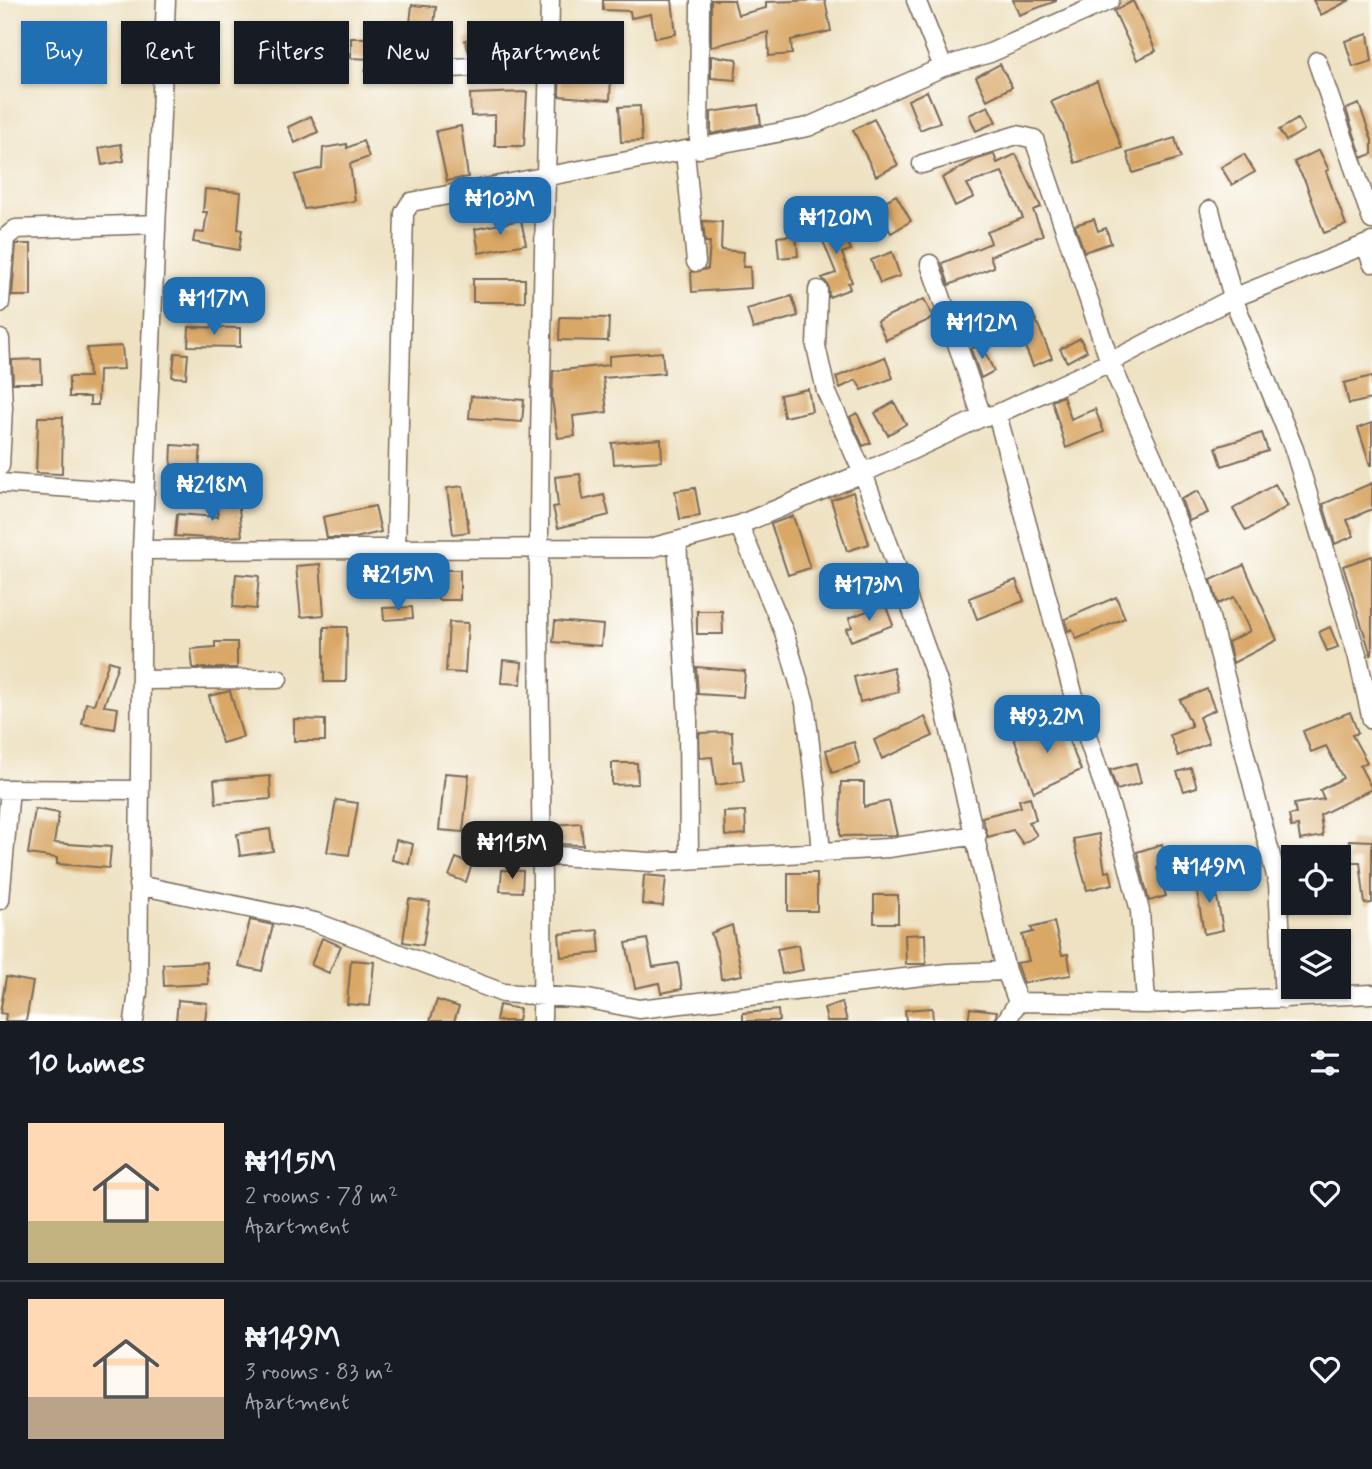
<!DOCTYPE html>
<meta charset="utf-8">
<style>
:root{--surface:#171b24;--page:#242831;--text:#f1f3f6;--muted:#9ea1a6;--line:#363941;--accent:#1f6fb2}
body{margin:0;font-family:Mynerve,sans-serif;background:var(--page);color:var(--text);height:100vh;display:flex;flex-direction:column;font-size:26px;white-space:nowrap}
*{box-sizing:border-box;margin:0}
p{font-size:23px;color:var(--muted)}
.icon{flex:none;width:38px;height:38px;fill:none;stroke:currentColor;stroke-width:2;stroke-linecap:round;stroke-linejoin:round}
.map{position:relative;height:1021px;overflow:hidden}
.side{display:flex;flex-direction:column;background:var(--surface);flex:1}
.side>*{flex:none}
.guide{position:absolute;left:21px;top:21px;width:700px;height:63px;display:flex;gap:14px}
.controls{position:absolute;left:1281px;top:845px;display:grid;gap:14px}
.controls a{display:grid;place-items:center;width:70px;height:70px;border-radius:0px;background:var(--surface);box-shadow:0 2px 5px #0004;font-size:35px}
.price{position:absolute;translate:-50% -60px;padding:0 16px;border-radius:14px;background:var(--accent);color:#fff;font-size:23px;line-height:46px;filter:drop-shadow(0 2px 4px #0008)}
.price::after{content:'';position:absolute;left:50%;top:42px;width:21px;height:16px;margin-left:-10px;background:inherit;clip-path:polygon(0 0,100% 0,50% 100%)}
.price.on{background:#222;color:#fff}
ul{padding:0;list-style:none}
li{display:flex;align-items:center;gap:21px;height:175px;padding:0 28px}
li+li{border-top:2px solid var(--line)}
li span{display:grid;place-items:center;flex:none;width:196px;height:140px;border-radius:0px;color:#555}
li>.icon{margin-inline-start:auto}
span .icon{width:84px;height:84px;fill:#fffc;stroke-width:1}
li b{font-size:30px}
h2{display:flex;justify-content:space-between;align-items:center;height:84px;padding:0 28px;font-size:30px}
.pill{padding:0 24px;border-radius:0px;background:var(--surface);box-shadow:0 2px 5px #0004;font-size:24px;line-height:63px}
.pill.on{background:var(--accent);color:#fff}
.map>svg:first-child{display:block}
</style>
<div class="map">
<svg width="1372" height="1021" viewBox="0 0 1372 1021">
<rect width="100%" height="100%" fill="#fff"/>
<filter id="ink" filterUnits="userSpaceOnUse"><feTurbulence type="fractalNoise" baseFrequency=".0143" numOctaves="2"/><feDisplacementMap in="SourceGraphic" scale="14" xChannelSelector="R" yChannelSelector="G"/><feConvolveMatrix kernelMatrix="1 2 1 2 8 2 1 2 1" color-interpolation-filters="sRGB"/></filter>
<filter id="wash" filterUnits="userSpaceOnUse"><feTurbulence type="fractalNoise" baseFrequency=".00686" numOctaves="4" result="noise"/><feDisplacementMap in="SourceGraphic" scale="28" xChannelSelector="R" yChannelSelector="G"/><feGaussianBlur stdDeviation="1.57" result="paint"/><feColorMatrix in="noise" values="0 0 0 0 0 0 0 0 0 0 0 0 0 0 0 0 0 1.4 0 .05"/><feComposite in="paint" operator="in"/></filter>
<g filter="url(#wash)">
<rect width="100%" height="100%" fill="#eee2c3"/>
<g id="blocks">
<path fill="#d9a766" d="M603 0H672L676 34 655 38 651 14 631 18 630 11 603 10Z
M711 0H734L738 15 766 8V2L825 0 831 31 791 40 792 54 769 56 768 32 711 47Z
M1013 0H1056V1L1019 15Z
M1313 0H1350L1321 15Z
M1133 1 1156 51 1137 60 1114 11Z
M412 5 436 7 433 34 409 32Z
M1368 34 1372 61 1353 67 1345 41Z
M479 35 485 51 470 56 465 40Z
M351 38H372V59L351 58Z
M561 43 612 49 610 100 559 96Z
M711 56 737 59 735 80 711 78Z
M1000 64 1012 87 987 100 976 77Z
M1097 81 1122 148 1075 163 1062 123 1051 102Z
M927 91 940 122 920 130 908 100Z
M527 92 524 146H495V115L471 116 470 94Z
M1359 104 1372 140V154L1362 158 1346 109Z
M758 105 761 124 711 134V112Z
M640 106 642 141 621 142 619 107Z
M988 106 996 122 976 131 969 115Z
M311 116 318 132 295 143 288 127Z
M874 119 898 165 876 176 853 130Z
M1298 119 1304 130 1286 141 1279 130Z
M461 126 468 177 447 181 436 131Z
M1175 138 1181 158 1133 173 1127 153Z
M363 141 369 157 350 164 355 201 304 209 295 175 322 168 323 148 347 144V148Z
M121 144 124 161 102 165 99 148Z
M1319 150 1329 170 1326 171 1346 225 1324 233 1305 181 1294 162Z
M994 154 997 163 1016 154 1041 207 1033 210 1043 235 990 256 994 267 949 285 942 263 991 243 987 232 1023 218 1002 172 967 184 974 197 955 206 942 178 975 160Z
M1244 154 1255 172 1232 185 1221 167Z
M205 189 241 192 238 229 242 230 239 250 193 242 195 232 204 233 207 212H203Z
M896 195 911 221 891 233 876 206Z
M839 218 851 250 842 253 852 282 848 283 850 289 829 297 828 285 822 278 836 273 817 226Z
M1094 219 1098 231 1106 228 1111 243 1084 252 1075 225Z
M521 220 526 244 479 253 475 229Z
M703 221 722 222 721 250 744 252 743 267H750L751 288 692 292 691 272 708 269 710 242H705Z
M796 235 798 256 779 258 777 237Z
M16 244H31V296H12Z
M892 252 900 276 880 283 871 260Z
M473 279H525V302H473Z
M792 296 798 316 753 329 747 309Z
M924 299 933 318 886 340 877 321Z
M1032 311 1052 358 1033 366 1013 318Z
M560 317 609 318 608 341 559 340Z
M189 327 240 328V347L188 346Z
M1080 338 1087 351 1067 362 1060 349Z
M981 344 994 371 981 378 971 349Z
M122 346 124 369 99 370 98 405H90V397H69V377H89L87 348Z
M662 352 664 373 603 378 607 412 573 416 575 436 558 438 552 399 553 371 609 365V356Z
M175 353 188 354 186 378 172 377Z
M885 357 893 378 862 390 856 380 840 388 836 377Z
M41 359 42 383H13L12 360Z
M1372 376V399L1349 404 1344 383Z
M808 389 812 411 784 417 780 395Z
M471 396 524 400 522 422 469 418Z
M1063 396 1071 419 1095 409 1104 432 1066 448 1052 401Z
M894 402 906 424 888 435 875 413Z
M857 413 871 443 863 446 850 417Z
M38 417H63L62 474 36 473Z
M1372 423V465H1370L1358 428Z
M1262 433 1268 451 1222 466 1216 447Z
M661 439 662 461 614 464 612 443Z
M172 445 201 447 199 468 171 467Z
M580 474 583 500 604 495 609 515 558 528 553 507 558 506 555 477Z
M1372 483V509L1347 520 1354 536 1335 544 1323 504Z
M1275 484 1288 506 1246 531 1233 509Z
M463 486 469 532 453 534 447 488Z
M695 488 700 516 680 519 675 491Z
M1198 491 1208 513 1189 521 1181 499Z
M853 492 869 544 847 551 831 500Z
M238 499 242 536 206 538 175 536 177 514 218 517 216 502Z
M375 506 381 532 355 538H327L323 517Z
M793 516 810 568 788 575 771 524Z
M1372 556V654L1371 655 1343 566Z
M320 564 324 615 301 617 296 566Z
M1244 565 1277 640 1233 663 1228 642 1250 631 1234 597 1218 604 1211 580Z
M438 570H460V600H438Z
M236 574 259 576 256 609 233 607Z
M1016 580 1024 601 977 619 969 598Z
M1116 597 1125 618 1077 639 1072 629 1068 631 1065 619Z
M885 604 893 625 851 641 846 629 852 627 849 618Z
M412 607 413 618 384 620 383 608Z
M697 611H722L723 634H697Z
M555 621 603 625 601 646 553 642Z
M449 622 468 623 465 673 446 672Z
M324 627H347L346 682H324Z
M1330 627 1338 647 1327 651 1319 632Z
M215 642H237V668H193L191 649 215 647Z
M503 660 522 662 521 684 501 683Z
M109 661 118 664 104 706 118 708 115 729 82 724 86 703 94 704Z
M696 667 745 671 743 697 698 694Z
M893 667 899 692 860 702 854 677Z
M1207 689 1215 710 1199 717 1209 743 1178 756 1170 735 1192 726 1180 700Z
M230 691 243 737 222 743 209 696Z
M1350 712 1358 733 1352 735 1367 762 1360 766 1372 789 1320 815 1323 836 1300 840 1298 826 1291 827 1289 815 1296 814 1294 804 1324 799 1320 790 1343 778 1326 746 1311 752 1303 731Z
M925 717 933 736 882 759 874 740Z
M294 719 325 720V741H294Z
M1060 719 1081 770 1034 792 1014 738Z
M732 732 733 762 741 761 744 781 716 785 712 757 700 758 699 733Z
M854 742 860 764 832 773 826 750Z
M612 763H637L638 784 612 785Z
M1136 763 1141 783 1117 790 1110 770Z
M1191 768 1197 787 1184 791 1177 772Z
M445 773 469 775 463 832 439 830Z
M270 776 271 799 216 803 214 780Z
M841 782H864V807L889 801 897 835 840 836Z
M1030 797 1036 820 1028 822 1037 835 1023 844 1013 830 988 837 982 817 1021 807 1019 800Z
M336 800 358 803 349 855 327 852Z
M35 809 59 813 54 843 111 847 109 868 57 864V858L28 854Z
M745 811 746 834 725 836 724 812Z
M581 823 583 845 553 844V825Z
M270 829 273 851 240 856 237 834Z
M1099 834 1105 872 1110 871 1113 884 1087 890 1073 839Z
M396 840 413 844 409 864 392 860Z
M1349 840 1372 841V903L1365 904 1360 862H1348Z
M1162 844 1168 864 1157 868 1166 896 1149 901 1137 852Z
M456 858 472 864 466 882 449 876Z
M502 870 523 871 522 892 500 891Z
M788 873H817V911H788Z
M644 875 666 877 663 906 642 904Z
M1213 875 1223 930 1204 934 1195 879Z
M874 895H898V923H874Z
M409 899 430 902 423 945 403 942Z
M250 920 273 925 262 971 239 966Z
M1054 922 1062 955 1068 954 1071 975 1023 983 1016 963 1029 961 1022 935 1033 932 1031 928Z
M732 925 742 975 721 979 718 954 711 933Z
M598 930 600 953 561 957 559 934Z
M925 934 926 964H906L905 935Z
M322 938 341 946 329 973 311 965Z
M647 939 653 967 678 963 682 989 661 993 659 983 635 988 626 943Z
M798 945 803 970 782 974 777 949Z
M351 960 374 962 370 1006 347 1004Z
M207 962 208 984 164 986 163 964Z
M6 977 33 982 26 1021H5L6 1014 0 1013Z
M178 1000 207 1003 205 1021H176Z
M437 1000 459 1007 454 1021H430Z
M842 1002 847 1021H827L824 1008Z
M499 1005 520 1009 518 1021H496Z
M932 1008 933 1021H906L905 1010Z
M970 1008 997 1011 995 1021H968Z
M778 1010 779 1021H743V1013Z"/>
</g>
</g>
<g filter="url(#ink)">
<use href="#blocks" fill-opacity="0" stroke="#7a6a58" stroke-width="2"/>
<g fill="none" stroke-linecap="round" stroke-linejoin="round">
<defs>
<path id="minor" d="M916 0 943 67
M1317 61 1372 220
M375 71 549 64
M699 149 700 0
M685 152 696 262
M922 164 1017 135 1034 139 1110 362 1154 460 1203 590 1278 884 1284 999
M1210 210 1233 298 1294 449 1357 654 1372 720
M1366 245 1372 263
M930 264 982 417
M818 290 816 346 826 391 863 473 940 688 1006 971 1018 1002
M0 303 5 238 16 229 155 224
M0 339 3 408 0 466
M997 414 1073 693 1123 845 1140 911 1146 1004
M0 483 145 493
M739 525 784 632 805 703 816 794
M677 541 688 718 689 858
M396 547 404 213 411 202 808 127 943 67 990 53 1110 0
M142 550 650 548 739 525 863 473 982 417 997 414 1110 362 1233 298 1372 242
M141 680 278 679
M815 783 821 853
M0 789 139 790
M542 855 651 862 888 848 977 835
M138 885 315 922 503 993 588 999 639 1009 948 973 1006 971
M0 900 10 789
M1018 1002 1146 1004 1372 994
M134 1021 138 992 142 550 166 0
M542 1021C544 864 538 707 539 550 539 367 547 183 550 0
M1006 1021 1018 1002"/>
</defs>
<use href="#minor" stroke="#7a6a58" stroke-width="21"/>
<use href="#minor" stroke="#fff" stroke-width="18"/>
</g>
</g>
</svg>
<div class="controls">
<a><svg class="icon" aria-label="locate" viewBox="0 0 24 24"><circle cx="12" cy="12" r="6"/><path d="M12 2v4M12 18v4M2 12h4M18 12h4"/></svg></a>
<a><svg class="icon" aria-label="layers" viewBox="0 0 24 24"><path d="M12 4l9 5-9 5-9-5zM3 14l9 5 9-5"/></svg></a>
</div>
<b class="price" style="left:500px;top:237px">₦103M</b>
<b class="price" style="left:836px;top:256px">₦120M</b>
<b class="price" style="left:214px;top:337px">₦117M</b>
<b class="price" style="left:982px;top:361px">₦112M</b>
<b class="price" style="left:212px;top:523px">₦218M</b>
<b class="price" style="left:398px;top:613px">₦215M</b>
<b class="price" style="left:869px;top:623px">₦173M</b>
<b class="price" style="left:1047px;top:755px">₦93.2M</b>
<b class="price on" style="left:512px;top:881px">₦115M</b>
<b class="price" style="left:1209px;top:905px">₦149M</b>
<div class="guide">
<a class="pill on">Buy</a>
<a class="pill">Rent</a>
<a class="pill">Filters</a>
<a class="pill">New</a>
<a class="pill">Apartment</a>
</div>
</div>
<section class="side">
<h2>10 homes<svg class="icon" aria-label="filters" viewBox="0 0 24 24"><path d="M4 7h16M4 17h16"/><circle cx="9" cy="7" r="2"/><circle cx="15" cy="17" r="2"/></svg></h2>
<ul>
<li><span style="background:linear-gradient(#ffd9b3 70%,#c2b280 0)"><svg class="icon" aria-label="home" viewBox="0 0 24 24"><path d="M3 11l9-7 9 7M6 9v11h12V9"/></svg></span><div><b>₦115M</b><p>2 rooms · 78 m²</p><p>Apartment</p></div><svg class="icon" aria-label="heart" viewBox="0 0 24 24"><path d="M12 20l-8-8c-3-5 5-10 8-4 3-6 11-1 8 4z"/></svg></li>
<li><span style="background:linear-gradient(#ffd9b3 70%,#b9a48a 0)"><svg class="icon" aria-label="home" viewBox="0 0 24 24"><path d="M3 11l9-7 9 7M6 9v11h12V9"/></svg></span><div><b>₦149M</b><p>3 rooms · 83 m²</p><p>Apartment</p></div><svg class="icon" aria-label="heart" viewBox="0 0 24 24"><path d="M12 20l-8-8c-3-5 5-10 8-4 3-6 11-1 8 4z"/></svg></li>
</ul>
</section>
